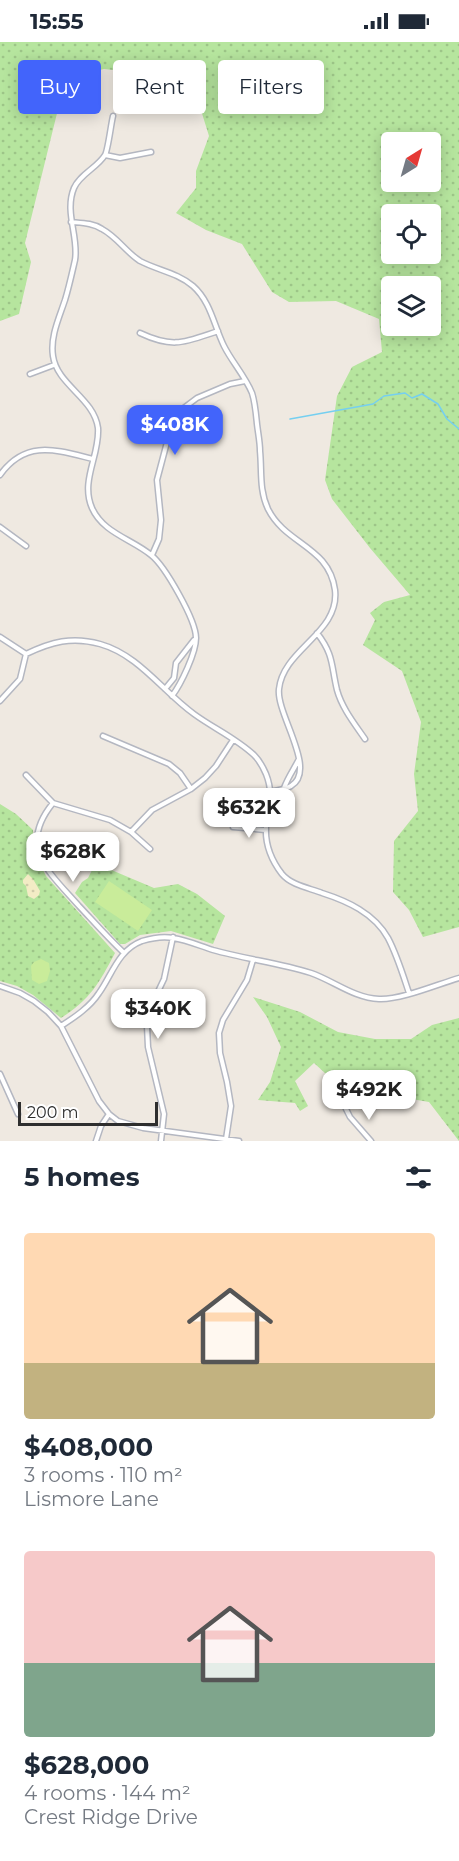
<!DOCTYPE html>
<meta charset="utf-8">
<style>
:root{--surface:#fff;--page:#f6f6f7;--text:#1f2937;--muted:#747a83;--accent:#4264fb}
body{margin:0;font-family:Montserrat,sans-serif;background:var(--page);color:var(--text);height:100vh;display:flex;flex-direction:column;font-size:22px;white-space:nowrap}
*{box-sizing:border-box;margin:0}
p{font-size:20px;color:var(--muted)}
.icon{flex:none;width:33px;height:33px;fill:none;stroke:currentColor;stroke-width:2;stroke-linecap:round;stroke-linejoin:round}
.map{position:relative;height:1099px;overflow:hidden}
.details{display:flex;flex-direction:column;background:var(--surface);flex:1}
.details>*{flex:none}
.banner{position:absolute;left:18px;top:18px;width:423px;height:54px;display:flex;gap:12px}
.needle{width:39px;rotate:37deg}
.tools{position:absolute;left:381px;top:90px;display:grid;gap:12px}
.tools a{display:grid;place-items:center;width:60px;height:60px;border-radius:6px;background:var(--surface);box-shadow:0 3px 15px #0003;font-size:30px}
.scale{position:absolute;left:18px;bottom:15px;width:140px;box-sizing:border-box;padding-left:6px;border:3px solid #2e2e2e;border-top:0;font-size:16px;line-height:21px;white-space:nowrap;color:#2e2e2e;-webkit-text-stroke:4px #fff;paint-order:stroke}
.price{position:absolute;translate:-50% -51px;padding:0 14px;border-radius:12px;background:#fff;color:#222;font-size:20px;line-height:39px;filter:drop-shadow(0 2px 3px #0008)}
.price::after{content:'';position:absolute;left:50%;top:36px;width:18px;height:14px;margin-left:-9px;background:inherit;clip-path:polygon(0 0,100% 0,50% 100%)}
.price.on{background:var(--accent);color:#fff}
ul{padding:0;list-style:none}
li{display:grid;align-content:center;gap:12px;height:318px;padding:0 24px}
li span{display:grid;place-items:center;height:186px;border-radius:6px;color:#555}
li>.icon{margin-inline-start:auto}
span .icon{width:108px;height:108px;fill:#fffc;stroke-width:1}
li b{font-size:26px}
h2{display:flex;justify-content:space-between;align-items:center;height:72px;padding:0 24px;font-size:26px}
.tag{padding:0 21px;border-radius:6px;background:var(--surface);box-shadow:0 3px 15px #0003;font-size:21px;line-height:54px}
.tag.on{background:var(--accent);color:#fff}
.status{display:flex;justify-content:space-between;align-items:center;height:42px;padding:0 30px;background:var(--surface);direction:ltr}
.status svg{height:16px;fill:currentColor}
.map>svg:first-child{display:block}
</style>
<div class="status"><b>15:55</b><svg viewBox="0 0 49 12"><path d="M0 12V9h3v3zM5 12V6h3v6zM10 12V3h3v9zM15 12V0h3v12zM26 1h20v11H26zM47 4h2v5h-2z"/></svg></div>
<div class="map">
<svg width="459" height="1099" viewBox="0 0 459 1099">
<defs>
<pattern id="green-dots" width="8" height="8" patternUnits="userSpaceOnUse" patternTransform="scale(1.5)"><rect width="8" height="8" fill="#b6e59e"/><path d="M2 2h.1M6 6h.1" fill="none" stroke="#9dc588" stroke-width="1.8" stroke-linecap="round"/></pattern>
<pattern id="sand-dots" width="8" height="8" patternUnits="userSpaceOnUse" patternTransform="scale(1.5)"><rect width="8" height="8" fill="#f3ecc5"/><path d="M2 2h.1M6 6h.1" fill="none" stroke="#d1cbaa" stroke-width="1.8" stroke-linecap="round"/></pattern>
</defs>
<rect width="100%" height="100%" fill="#efe9e1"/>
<path fill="url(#green-dots)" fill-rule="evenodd" d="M0 0H459V885L423 895 409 868 393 850 394 799 418 769 414 732 421 680 402 629 363 603 375 578 370 571 384 560 410 553 370 506 332 457 325 438 337 354 352 325 382 310 379 277 336 259 289 260 272 250 242 202 206 188 176 171 196 146V129L209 94 200 65 176 58 141 31 104 27 76 33 63 47 25 201 31 220 19 272 0 279ZM430 100V140H392V100ZM392 172H430V212H392ZM392 244H430V284H392Z
M0 762 16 772 33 788 34 810 46 834 115 911C99 941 91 957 61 976L33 953 17 944 0 939Z
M94 824 109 827 154 846 178 842 197 852 225 874 213 902 171 889 140 893 125 902H120L75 851 82 840 88 836Z
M253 955 300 970 338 990 375 997H411L432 983 459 976V1099L429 1060 377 1051 362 1065 314 1021 295 1039 308 1064 300 1069 295 1061 258 1058 270 1040 281 1005 267 975Z"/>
<path fill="url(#sand-dots)" d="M28 832 33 837 40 849 39 853 34 857 28 854 26 844 23 841V838Z"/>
<path fill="#c9ec9a" d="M109 839 152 868 138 889 95 860Z
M41 917 49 921 50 929 47 939 39 942 32 938 31 924 34 920Z"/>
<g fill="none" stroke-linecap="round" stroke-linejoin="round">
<path stroke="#75cff0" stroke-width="1.5" d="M290 377 373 362 384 354 405 351 412 356 422 352 438 362 447 377 459 387"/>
<defs>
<path id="minor" d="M113 74C111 82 108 108 105 113 97 126 80 132 74 146 64 170 79 195 75 218 72 231 69 245 65 258 59 276 50 295 53 314 57 343 94 356 98 386 100 413 80 439 92 466 103 491 132 497 151 513 165 524 196 578 196 596 196 611 181 642 172 654
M105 113 120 116 151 110
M71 180C82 181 93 181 102 187 117 195 126 210 140 219 157 228 178 231 193 244 211 260 214 284 224 304 232 320 245 334 252 351 255 360 256 372 257 382 258 391 260 400 260 409 262 429 259 448 268 467 286 503 329 504 335 548 340 591 283 607 279 647 276 672 318 728 291 744 285 748 276 748 269 750
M140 291C174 307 185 300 218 289
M30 332 54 323
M0 433C26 397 56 408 93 417
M0 485 26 504
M152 513 159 497 161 478 157 438 171 385 181 368 197 356 230 342 245 339
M317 591C334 613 331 623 337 648 342 666 354 681 365 697
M0 595 26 612
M165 647 174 636 176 621 194 598
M0 659 20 637 26 612C51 600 72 594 100 602 139 613 162 649 194 672 213 686 236 696 254 713 259 718 263 725 266 732 274 752 269 766 266 785 265 802 272 819 282 832 291 843 309 846 322 851 347 859 374 871 388 896 397 913 403 933 409 951
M103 694 169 722 180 731 191 747
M26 733 53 761 110 778 131 790 150 807
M284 746C288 735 294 727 299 717
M53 761C17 805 49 830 79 864 94 880 108 896 124 911
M233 785 266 788
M131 790 152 768 191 747 205 736 216 724 233 698
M0 944 20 951 34 959 48 970 61 984 99 1059 109 1072 118 1079 143 1086 239 1099
M61 984C75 975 90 965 99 951 112 933 118 908 142 899 152 896 163 894 173 896 187 898 200 904 213 908 245 917 279 921 311 931 334 939 354 956 379 957 401 958 438 942 459 936
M0 1032 18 1072
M346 1067 350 1075 371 1099
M226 1097 231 1064 227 1040 220 1011 219 991 223 978 247 938 253 918
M96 1099 101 1084 109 1072
M161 1099 164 1072 148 1005 147 984 154 958 164 937 173 895"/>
</defs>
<use href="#minor" stroke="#b4b7c1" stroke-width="7"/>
<use href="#minor" stroke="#fff" stroke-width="4"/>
</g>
</svg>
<div class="tools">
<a><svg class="needle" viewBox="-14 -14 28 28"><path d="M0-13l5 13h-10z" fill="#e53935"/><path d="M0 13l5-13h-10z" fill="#747a83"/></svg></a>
<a><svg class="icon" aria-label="locate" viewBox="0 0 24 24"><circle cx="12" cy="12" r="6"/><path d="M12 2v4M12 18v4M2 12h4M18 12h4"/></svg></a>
<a><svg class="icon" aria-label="layers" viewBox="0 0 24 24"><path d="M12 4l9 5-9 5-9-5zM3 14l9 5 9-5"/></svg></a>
</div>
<div class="scale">200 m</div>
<b class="price on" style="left:175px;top:414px">$408K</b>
<b class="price" style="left:249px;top:797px">$632K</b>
<b class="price" style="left:73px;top:841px">$628K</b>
<b class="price" style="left:158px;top:998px">$340K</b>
<b class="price" style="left:369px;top:1079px">$492K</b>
<div class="banner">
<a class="tag on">Buy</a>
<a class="tag">Rent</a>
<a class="tag">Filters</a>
</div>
</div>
<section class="details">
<h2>5 homes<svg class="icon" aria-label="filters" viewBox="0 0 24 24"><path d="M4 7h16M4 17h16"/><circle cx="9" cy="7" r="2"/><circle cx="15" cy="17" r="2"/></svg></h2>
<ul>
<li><span style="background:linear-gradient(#ffd9b3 70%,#c2b280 0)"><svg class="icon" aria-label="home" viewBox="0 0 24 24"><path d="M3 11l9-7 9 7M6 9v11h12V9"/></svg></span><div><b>$408,000</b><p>3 rooms · 110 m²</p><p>Lismore Lane</p></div></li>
<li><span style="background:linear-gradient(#f6c9c9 60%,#7fa58c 0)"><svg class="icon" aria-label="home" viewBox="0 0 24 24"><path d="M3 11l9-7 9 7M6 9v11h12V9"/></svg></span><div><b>$628,000</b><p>4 rooms · 144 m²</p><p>Crest Ridge Drive</p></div></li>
</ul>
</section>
